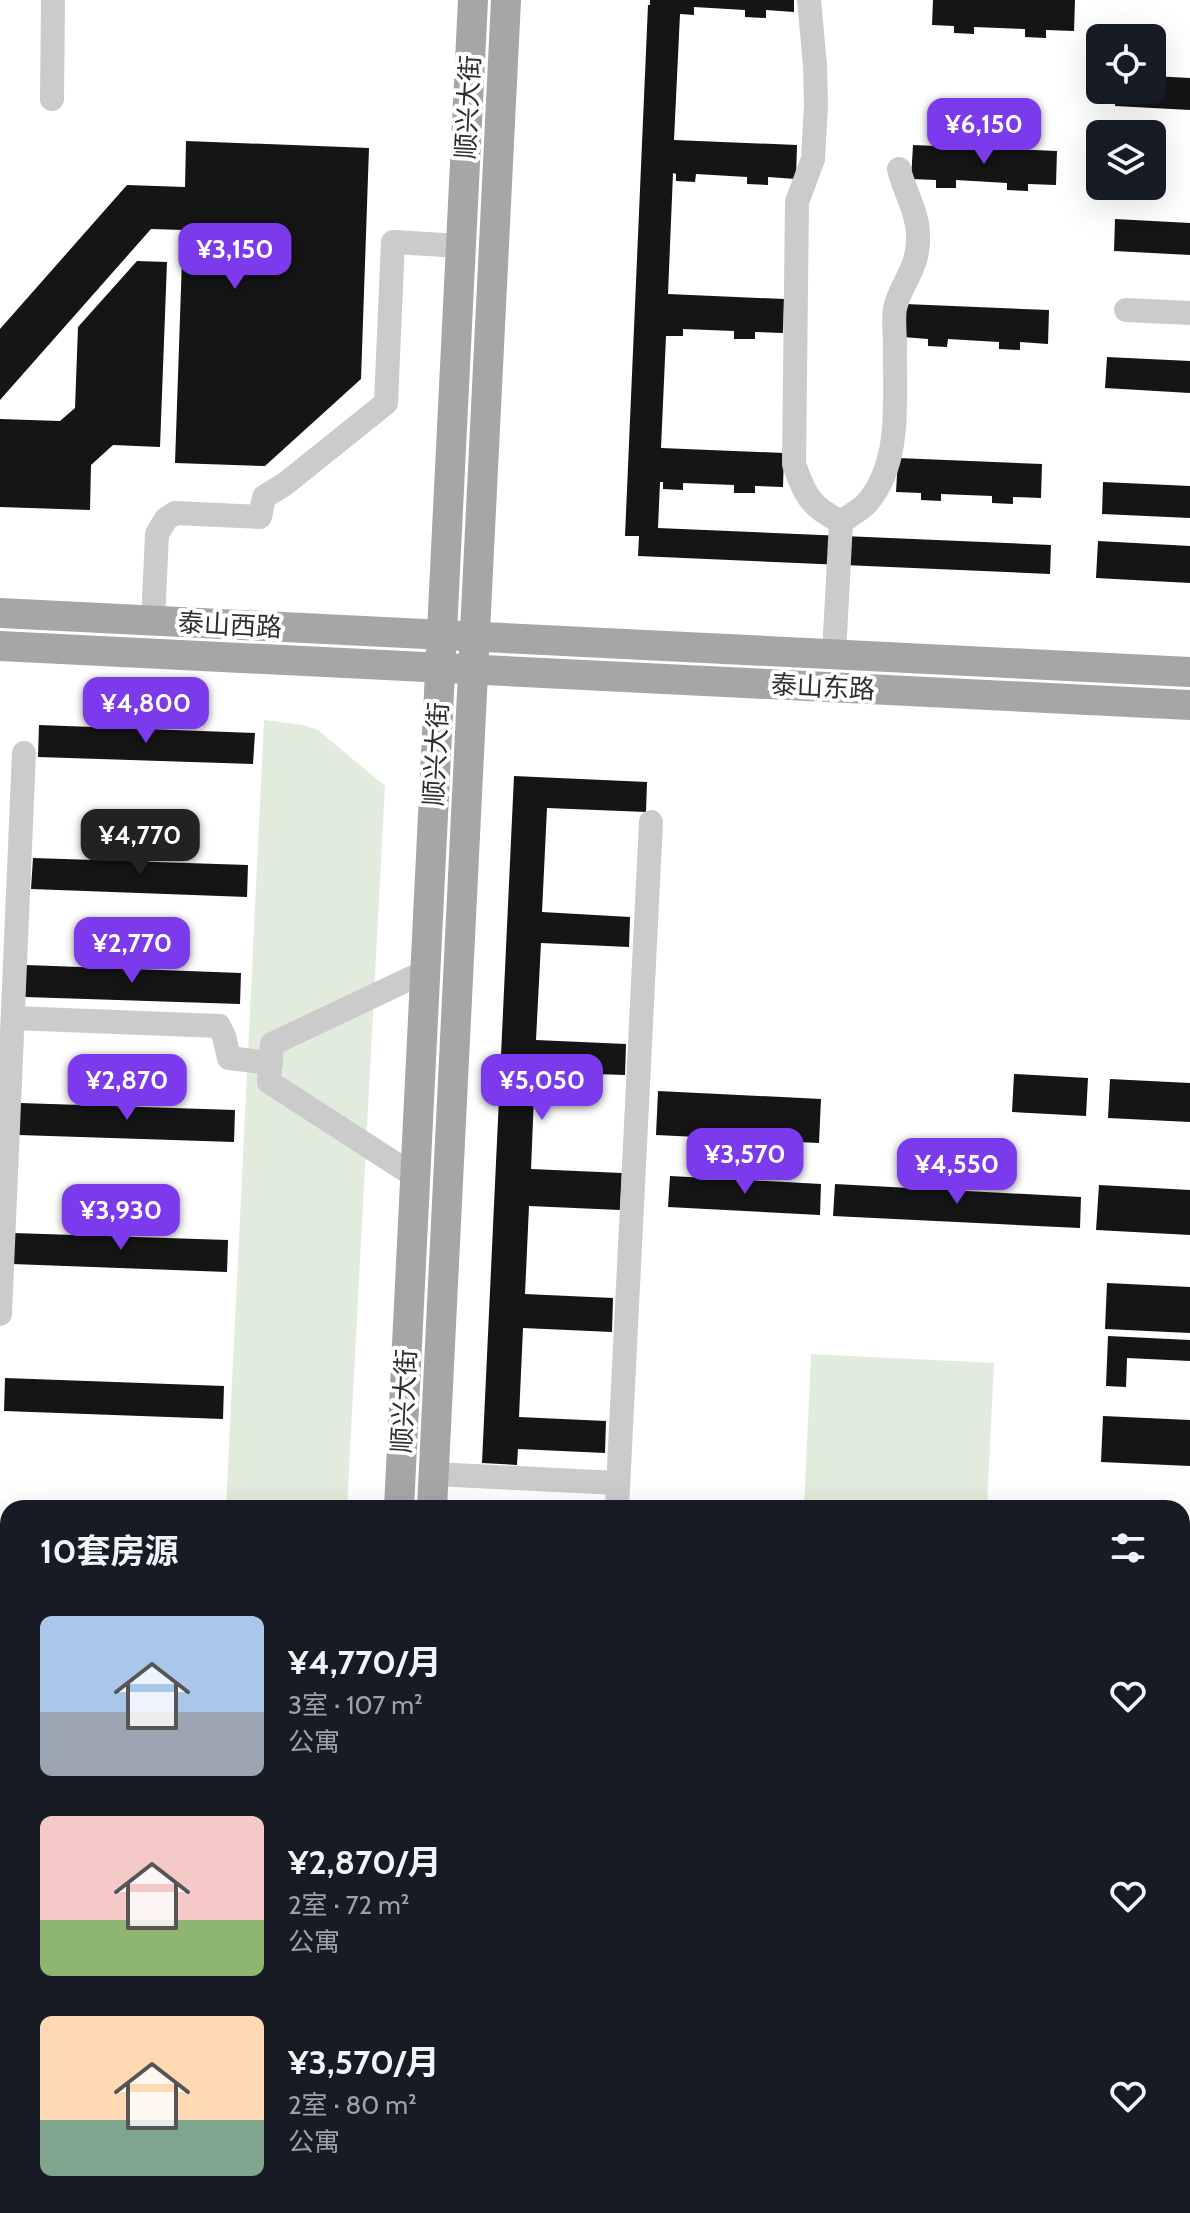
<!DOCTYPE html>
<html lang="zh">
<meta charset="utf-8">
<style>
:root{--surface:#171b24;--page:#242831;--text:#f1f3f6;--muted:#9ea1a6;--accent:#7c3aed}
body{margin:0;font-family:Cabin,"Noto Sans SC",sans-serif;background:var(--page);color:var(--text);height:100vh;display:flex;flex-direction:column;font-size:30px;white-space:nowrap}
*{box-sizing:border-box;margin:0}
p{font-size:26px;color:var(--muted)}
.icon{flex:none;width:44px;height:44px;fill:none;stroke:currentColor;stroke-width:2;stroke-linecap:round;stroke-linejoin:round}
.map{position:relative;flex:1;overflow:hidden}
.side{position:absolute;left:0px;top:1500px;width:1190px;height:714px;display:flex;flex-direction:column;background:var(--surface);border-radius:24px 24px 0 0;box-shadow:0 8px 32px #0002}
.side>*{flex:none}
.controls{position:absolute;left:1086px;top:24px;display:grid;gap:16px}
.controls a{display:grid;place-items:center;width:80px;height:80px;border-radius:12px;background:var(--surface);box-shadow:0 8px 32px #0002;font-size:40px}
.price{position:absolute;translate:-50% -68px;padding:0 18px;border-radius:16px;background:var(--accent);color:#fff;font-size:26px;line-height:52px;filter:drop-shadow(0 2px 4px #0008)}
.price::after{content:'';position:absolute;left:50%;top:48px;width:24px;height:18px;margin-left:-12px;background:inherit;clip-path:polygon(0 0,100% 0,50% 100%)}
.price.active{background:#222;color:#fff}
ul{padding:0;list-style:none}
li{display:flex;align-items:center;gap:24px;height:200px;padding:0 40px}
li span{display:grid;place-items:center;flex:none;width:224px;height:160px;border-radius:12px;color:#555}
li>.icon{margin-inline-start:auto}
span .icon{width:96px;height:96px;fill:#fffc;stroke-width:1}
li b{font-size:34px}
h2{display:flex;justify-content:space-between;align-items:center;height:96px;padding:0 40px;font-size:34px}
.map>svg:first-child{display:block}
</style>
<div class="map">
<svg width="1190" height="2213" viewBox="0 0 1190 2213">
<rect width="100%" height="100%" fill="#fff"/>
<path fill="#e2ecdc" d="M264 720 303 725 318 730 385 786 347 1508H226Z
M811 1354 994 1363 987 1508H804Z
M193 2206H310V2213H193Z"/>
<path fill="#151515" d="M650 0H794V12L766 10V18L745 17V10L694 7V15L680 14 674 140 797 145 796 179 768 177V185L747 184V177L696 174 695 182 676 181V174L673 173 668 294 784 299 783 333 755 332V339H734V331L683 329V336H666L661 448 784 453 783 487 755 486V493H734V485L683 483V490L663 489V482H660L658 528 1051 545 1050 574 638 556 639 536H625L648 5H650Z
M933 0H1075L1074 31 1046 30V38L1025 37V29L974 27V34L954 33V26L932 25Z
M1152 76 1190 78V110L1115 106 1116 90H1152Z
M186 141 369 148 361 379 265 466 175 463 183 230 151 229 0 400V329L127 185 185 187Z
M913 145 1057 151 1056 185 1028 184V191L1007 190V183L956 180V188H936V180L911 179Z
M1115 219 1190 223V255L1114 251Z
M137 261 167 262 160 447 113 445 91 465 90 510 0 507V419L60 421 75 408 78 327Z
M905 304 1049 310 1048 344 1020 342V350L999 349V342L948 339 947 347 928 346V339L903 337Z
M1107 357 1190 361V393L1105 388Z
M898 458 1042 464 1041 498 1013 497V504L992 503V496L941 494V501L921 500V493L896 492Z
M1103 482 1190 486V518L1102 514Z
M1098 541 1190 546V583L1096 578Z
M39 725 255 733 253 764 38 757Z
M514 776 647 782 646 812 547 808 542 912 630 917 629 947 541 943 536 1040 626 1044 625 1075 535 1072 531 1169 622 1173 620 1210 529 1206 525 1294 613 1298 612 1332 523 1328 519 1417 606 1421 605 1453 518 1449 517 1465 482 1463Z
M33 858 248 865 247 897 31 889Z
M26 965 241 973 240 1004 25 997Z
M1014 1074 1088 1078 1086 1116 1012 1112Z
M1110 1079 1190 1083V1122L1108 1118Z
M658 1091 821 1099 819 1143 656 1135Z
M20 1103 235 1110 234 1142 19 1135Z
M670 1176 821 1184 820 1215 668 1207Z
M835 1184 1081 1197 1080 1228 833 1216Z
M1099 1185 1190 1190V1235L1096 1230Z
M13 1233 228 1240 227 1272 12 1264Z
M1107 1283 1190 1287V1333L1105 1329Z
M1108 1336 1190 1340V1361L1127 1358 1126 1387 1106 1386Z
M5 1378 224 1386 223 1419 4 1411Z
M1103 1416 1190 1420V1466L1101 1462Z
M1182 1523 1190 1524V1565L1182 1564Z
M1182 1597 1190 1598V1640H1188L1184 1719H1182Z
M0 1882H8V1921H0Z
M1182 1902H1190V1945L1182 1944Z
M1182 1985 1190 1986V2101H1182Z
M0 1986 8 1987V2029L0 2028Z
M0 2103H8V2130L0 2129Z
M1182 2148H1190V2190H1182Z
M521 2206H577V2211L521 2208Z
M645 2206H733V2212L645 2209Z"/>
<g fill="none" stroke-linecap="round" stroke-linejoin="round">
<path stroke="#cbcbcb" stroke-width="24" d="M809 0 815 65 816 105 813 159 797 202 794 464C805 496 811 507 841 522 849 516 859 511 866 504 903 463 894 396 895 345 895 334 893 320 895 308 902 280 920 268 918 233 917 210 904 191 899 169
M52 99 53 0
M1126 310 1190 313
M153 621 157 534 166 519 175 513 260 517 264 497 285 484 386 403 393 242 461 246
M834 654 841 522
M13 1018 219 1026 224 1036 229 1058 271 1063
M416 1177 269 1082 272 1044 426 971
M0 1314 24 753
M434 1474 618 1483
M617 1508 651 822
M1182 1865 1190 1866
M925 2213 926 2206"/>
<path stroke="#a6a6a6" stroke-width="30" d="M0 613 1190 672
M0 646 1190 705
M399 1508 473 0
M432 1508 506 0
M365 2213V2206
M397 2213 398 2206"/>
</g>
<g text-anchor="middle" dominant-baseline="central" stroke-width="8" stroke-linejoin="round" paint-order="stroke">
<g font-size="26" fill="#2e2e2e" stroke="#fff">
<text transform="translate(468 107) rotate(-87)">顺兴大街</text>
<text transform="translate(230 625) rotate(3)">泰山西路</text>
<text transform="translate(823 687) rotate(3)">泰山东路</text>
<text transform="translate(436 754) rotate(-87)">顺兴大街</text>
<text transform="translate(404 1401) rotate(-87)">顺兴大街</text>
</g>
</g>
</svg>
<div class="controls">
<a><svg class="icon" aria-label="locate" viewBox="0 0 24 24"><circle cx="12" cy="12" r="6"/><path d="M12 2v4M12 18v4M2 12h4M18 12h4"/></svg></a>
<a><svg class="icon" aria-label="layers" viewBox="0 0 24 24"><path d="M12 4l9 5-9 5-9-5zM3 14l9 5 9-5"/></svg></a>
</div>
<b class="price" style="left:984px;top:166px">¥6,150</b>
<b class="price" style="left:235px;top:291px">¥3,150</b>
<b class="price" style="left:146px;top:745px">¥4,800</b>
<b class="price active" style="left:140px;top:877px">¥4,770</b>
<b class="price" style="left:132px;top:985px">¥2,770</b>
<b class="price" style="left:127px;top:1122px">¥2,870</b>
<b class="price" style="left:542px;top:1122px">¥5,050</b>
<b class="price" style="left:745px;top:1196px">¥3,570</b>
<b class="price" style="left:957px;top:1206px">¥4,550</b>
<b class="price" style="left:121px;top:1252px">¥3,930</b>
<section class="side">
<h2>10套房源<svg class="icon" aria-label="filters" viewBox="0 0 24 24"><path d="M4 7h16M4 17h16"/><circle cx="9" cy="7" r="2"/><circle cx="15" cy="17" r="2"/></svg></h2>
<ul>
<li><span style="background:linear-gradient(#a9c7e8 60%,#9aa5b1 0)"><svg class="icon" aria-label="home" viewBox="0 0 24 24"><path d="M3 11l9-7 9 7M6 9v11h12V9"/></svg></span><div><b>¥4,770/月</b><p>3室 · 107 m²</p><p>公寓</p></div><svg class="icon" aria-label="heart" viewBox="0 0 24 24"><path d="M12 20l-8-8c-3-5 5-10 8-4 3-6 11-1 8 4z"/></svg></li>
<li><span style="background:linear-gradient(#f6c9c9 65%,#8fb573 0)"><svg class="icon" aria-label="home" viewBox="0 0 24 24"><path d="M3 11l9-7 9 7M6 9v11h12V9"/></svg></span><div><b>¥2,870/月</b><p>2室 · 72 m²</p><p>公寓</p></div><svg class="icon" aria-label="heart" viewBox="0 0 24 24"><path d="M12 20l-8-8c-3-5 5-10 8-4 3-6 11-1 8 4z"/></svg></li>
<li><span style="background:linear-gradient(#ffd9b3 65%,#7fa58c 0)"><svg class="icon" aria-label="home" viewBox="0 0 24 24"><path d="M3 11l9-7 9 7M6 9v11h12V9"/></svg></span><div><b>¥3,570/月</b><p>2室 · 80 m²</p><p>公寓</p></div><svg class="icon" aria-label="heart" viewBox="0 0 24 24"><path d="M12 20l-8-8c-3-5 5-10 8-4 3-6 11-1 8 4z"/></svg></li>
</ul>
</section>
</div>
